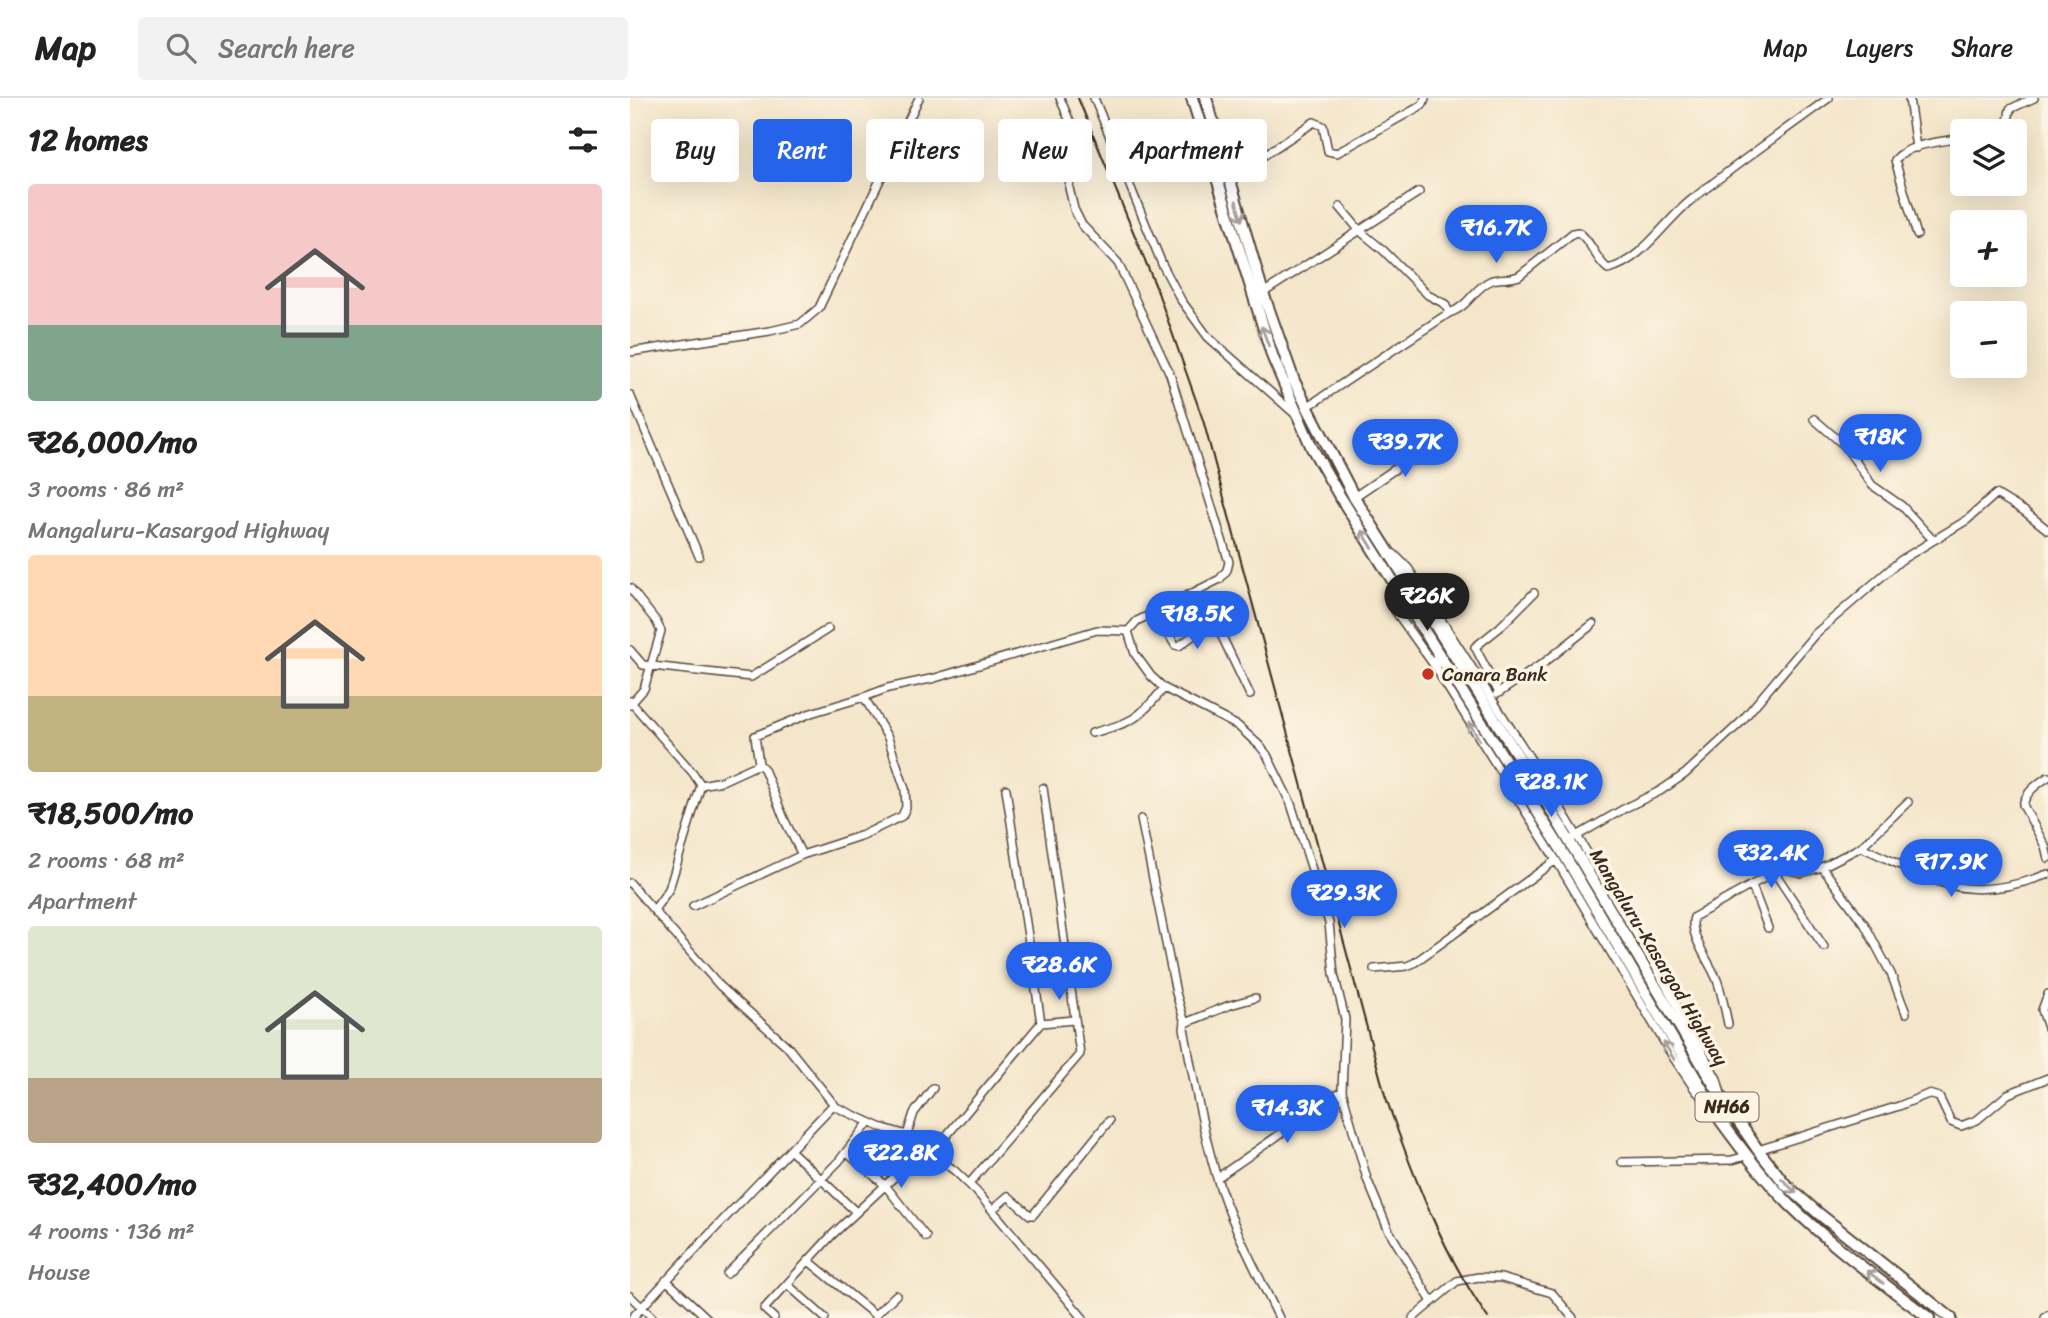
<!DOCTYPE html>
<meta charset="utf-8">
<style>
:root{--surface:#fff;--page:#f2f2f2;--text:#222;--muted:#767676;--line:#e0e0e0;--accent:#2563eb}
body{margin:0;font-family:Sriracha,sans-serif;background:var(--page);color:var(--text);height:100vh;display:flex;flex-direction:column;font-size:26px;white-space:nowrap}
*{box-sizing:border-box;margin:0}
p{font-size:23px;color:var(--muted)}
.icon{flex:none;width:38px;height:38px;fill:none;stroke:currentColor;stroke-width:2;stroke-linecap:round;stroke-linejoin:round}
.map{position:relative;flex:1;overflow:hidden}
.side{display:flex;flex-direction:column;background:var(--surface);width:630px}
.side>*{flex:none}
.hud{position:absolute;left:21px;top:21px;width:665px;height:63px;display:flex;gap:14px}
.controls{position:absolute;left:1320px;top:21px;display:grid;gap:14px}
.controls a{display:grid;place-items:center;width:77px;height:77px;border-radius:7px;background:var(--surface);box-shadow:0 7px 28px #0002;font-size:35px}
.price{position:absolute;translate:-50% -60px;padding:0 16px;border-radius:24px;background:var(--accent);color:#fff;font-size:23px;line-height:46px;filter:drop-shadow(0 2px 4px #0008)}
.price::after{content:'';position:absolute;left:50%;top:42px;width:21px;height:16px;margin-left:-10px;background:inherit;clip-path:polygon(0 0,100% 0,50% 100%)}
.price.current{background:#222;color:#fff}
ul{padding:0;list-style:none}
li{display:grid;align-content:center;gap:14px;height:371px;padding:0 28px}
li span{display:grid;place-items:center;height:217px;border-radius:7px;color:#555}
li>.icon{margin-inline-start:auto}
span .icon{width:126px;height:126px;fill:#fffc;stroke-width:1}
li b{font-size:30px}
h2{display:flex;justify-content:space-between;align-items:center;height:84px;padding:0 28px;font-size:30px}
.pill{padding:0 24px;border-radius:7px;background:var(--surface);box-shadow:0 7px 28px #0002;font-size:24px;line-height:63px}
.pill.current{background:var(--accent);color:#fff}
header{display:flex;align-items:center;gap:42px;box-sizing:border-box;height:98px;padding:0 35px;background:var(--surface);border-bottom:2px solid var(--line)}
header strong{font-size:33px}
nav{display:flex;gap:38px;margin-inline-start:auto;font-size:24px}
.search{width:490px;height:63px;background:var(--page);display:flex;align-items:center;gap:18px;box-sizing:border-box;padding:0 24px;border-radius:7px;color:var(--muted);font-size:26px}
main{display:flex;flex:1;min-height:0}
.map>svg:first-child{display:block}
</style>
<header>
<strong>Map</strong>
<div class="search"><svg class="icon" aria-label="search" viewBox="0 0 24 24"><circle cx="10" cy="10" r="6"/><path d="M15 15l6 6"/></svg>Search here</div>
<nav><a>Map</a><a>Layers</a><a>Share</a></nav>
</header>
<main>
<section class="side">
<h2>12 homes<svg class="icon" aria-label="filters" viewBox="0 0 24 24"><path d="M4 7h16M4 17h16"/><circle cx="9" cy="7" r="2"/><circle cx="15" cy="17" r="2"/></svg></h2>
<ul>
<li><span style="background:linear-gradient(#f6c9c9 65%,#7fa58c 0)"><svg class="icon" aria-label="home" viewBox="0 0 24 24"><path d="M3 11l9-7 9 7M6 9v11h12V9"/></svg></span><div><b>₹26,000/mo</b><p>3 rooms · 86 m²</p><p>Mangaluru-Kasargod Highway</p></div></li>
<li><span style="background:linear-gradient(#ffd9b3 65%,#c2b280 0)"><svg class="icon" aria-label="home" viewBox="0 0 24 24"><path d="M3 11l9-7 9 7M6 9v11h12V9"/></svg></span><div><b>₹18,500/mo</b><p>2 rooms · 68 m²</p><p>Apartment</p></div></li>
<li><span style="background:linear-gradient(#dfe7d0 70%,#b9a48a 0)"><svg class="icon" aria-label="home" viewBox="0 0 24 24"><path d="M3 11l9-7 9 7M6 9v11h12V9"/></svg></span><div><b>₹32,400/mo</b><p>4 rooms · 136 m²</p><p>House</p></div></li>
</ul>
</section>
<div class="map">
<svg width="1418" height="1220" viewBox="0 0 1418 1220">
<rect width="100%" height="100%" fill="#fcf5e5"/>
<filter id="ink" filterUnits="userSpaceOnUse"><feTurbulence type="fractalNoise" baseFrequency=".0143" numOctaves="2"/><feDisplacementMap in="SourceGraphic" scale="14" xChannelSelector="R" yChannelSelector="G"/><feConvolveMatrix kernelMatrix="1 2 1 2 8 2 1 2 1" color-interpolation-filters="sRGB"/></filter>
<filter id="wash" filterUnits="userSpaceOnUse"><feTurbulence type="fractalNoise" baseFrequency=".00686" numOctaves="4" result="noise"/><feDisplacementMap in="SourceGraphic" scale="28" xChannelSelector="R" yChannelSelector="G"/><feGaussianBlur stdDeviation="1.57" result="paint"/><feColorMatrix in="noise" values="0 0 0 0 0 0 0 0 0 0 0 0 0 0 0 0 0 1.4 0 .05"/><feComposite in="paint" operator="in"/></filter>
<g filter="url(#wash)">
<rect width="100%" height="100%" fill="#f4e6ca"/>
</g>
<g filter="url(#ink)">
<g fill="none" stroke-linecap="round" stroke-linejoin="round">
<defs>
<path id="minor" d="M430 0 445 36 439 90 444 111 452 127 488 165 540 276 599 464 597 472 590 481 507 523 498 533
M464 0 532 166 551 202 578 239 666 317
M1279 0 1286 50
M1363 33 1377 30 1380 11 1404 0
M600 80 684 24 693 28 698 53 707 55 787 10 793 6 795 0
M710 109 730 133 753 152 798 197 815 206 819 215
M1287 137 1265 62C1279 45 1311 44 1332 40
M633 195 789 94
M0 254 140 233 170 226 189 210 289 0
M0 297 69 458
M677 309 819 215C839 209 844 190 860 183 869 179 879 182 889 178L943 135 948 134C961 142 965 161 978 171 1012 163 1034 124 1060 103 1105 67 1152 34 1199 0
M1184 321 1215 348 1242 387 1272 408 1302 441
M724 399 787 356 806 339
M764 456 778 470 910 676 1023 864 1087 981 1090 992
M0 490 26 523 31 533 14 591 0 607
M525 513 545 547 549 548C560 540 573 529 587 528L620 597
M766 514 806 570
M498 533 505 556 521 578 534 590 608 628 630 648 637 657 661 706 699 825 704 876 715 921 712 993 737 1081 758 1131 802 1204
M0 552 13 567 121 579 198 531
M806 553 807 571 811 579 926 762 1043 959 1066 993 1075 1001
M869 595 845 549 869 530 904 495
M867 596 915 564 963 526
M0 603 63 675 71 687 39 791 24 812
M462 635C502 624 507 623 534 590
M129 666 125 638 181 615 234 599 258 590 305 580 467 532 498 533
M1418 679C1407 686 1396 694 1393 707L1415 748 1418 760
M71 687 92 683 129 666 134 671 155 723 172 757
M376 691 411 925
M511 721 546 895 555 925 554 930C563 979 572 1029 586 1077 601 1126 627 1174 649 1220
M945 739 997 709 1030 693 1055 676 1110 625 1185 536 1271 462 1337 422 1366 396 1394 413 1418 432
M1231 749C1259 761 1288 777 1316 786 1349 796 1387 788 1418 776
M1192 769 1235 827 1261 876 1276 915
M1145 775 1194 849
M0 785 90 888 157 948 206 1009 250 1029 277 1037 325 1073 347 1094 453 1220
M1122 788 1138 830
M63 808 172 757 233 737 272 718 276 709 275 691 258 640 234 599
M744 871 777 868 784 865 926 762
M1418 896 1412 912 1418 930
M555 925 600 907 625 900
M1098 926C1095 911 1092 896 1087 882 1081 866 1058 836 1064 819L1152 770 1171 775 1182 772 1192 769 1231 749 1278 704
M277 1037 284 1015 303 990
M160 1052 226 1114
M1128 1052 1269 1008 1298 996 1309 999 1321 1024 1331 1028 1347 1022 1378 996 1418 980
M217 1055 255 1087 296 1139
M302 1055 411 925 444 922
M992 1064 1102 1062 1116 1058
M587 1080 712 993
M339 1086 450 956 413 690
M362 1112 378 1098 400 1117H403L479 1023
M180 1164 245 1217 266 1197
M97 1176 209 1063 239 1024
M36 1182 77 1220
M157 1186 195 1220
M0 1198 23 1220
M2 1220 75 1141 204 1006
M144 1220 134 1211 202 1137 275 1069 292 1048
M783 1220 827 1183 849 1179 871 1180 922 1195 943 1220
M1415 1220 1418 1217"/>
<path id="highway" d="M562 0 643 260 682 350 709 397 929 748 1091 1023C1112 1052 1134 1081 1160 1107 1203 1149 1252 1184 1299 1220
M576 0 633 195 664 283 724 399 900 677 1092 1000 1128 1052 1156 1087 1188 1115 1321 1220"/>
</defs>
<use href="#minor" stroke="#574638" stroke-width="10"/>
<use href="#highway" stroke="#574638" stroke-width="14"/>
<use href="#minor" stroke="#fff" stroke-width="7"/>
<use href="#highway" stroke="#fff" stroke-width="10"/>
<path stroke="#3b2a1e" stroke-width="2" d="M448 0 526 189 573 322 755 997C782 1075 811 1152 858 1220"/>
</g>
<defs><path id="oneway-shaft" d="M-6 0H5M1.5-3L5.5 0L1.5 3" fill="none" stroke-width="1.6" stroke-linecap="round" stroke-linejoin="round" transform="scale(1.75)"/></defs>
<g stroke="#a79f9a">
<use href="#oneway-shaft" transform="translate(609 113) rotate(74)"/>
<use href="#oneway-shaft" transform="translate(635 238) rotate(-110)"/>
<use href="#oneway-shaft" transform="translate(737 441) rotate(-122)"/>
<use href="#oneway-shaft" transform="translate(844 633) rotate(-122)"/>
<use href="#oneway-shaft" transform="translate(1039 953) rotate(-121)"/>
<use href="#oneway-shaft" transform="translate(1159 1088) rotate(45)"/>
<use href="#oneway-shaft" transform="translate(1245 1179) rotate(-143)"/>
</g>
</g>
<circle fill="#c8321e" stroke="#fcf5e5" stroke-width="2.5" cx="798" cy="576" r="7"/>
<g text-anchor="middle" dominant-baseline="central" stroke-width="7" stroke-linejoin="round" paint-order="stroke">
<rect fill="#fcf5e5" stroke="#75675a" stroke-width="2" x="1065.5" y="994.5" width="63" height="29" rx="5"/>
<g font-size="18" font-weight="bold" fill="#3b2a1e">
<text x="1097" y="1009">NH66</text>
</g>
<g font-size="19" fill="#3b2a1e" stroke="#fcf5e5" text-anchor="start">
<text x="812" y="576">Canara Bank</text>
</g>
<g font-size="19" fill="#3b2a1e" stroke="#fcf5e5">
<text transform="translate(1029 859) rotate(59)">Mangaluru-Kasargod Highway</text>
</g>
</g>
</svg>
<div class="controls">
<a><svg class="icon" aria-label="layers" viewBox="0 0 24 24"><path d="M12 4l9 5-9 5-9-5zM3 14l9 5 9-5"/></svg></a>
<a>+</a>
<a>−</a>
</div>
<b class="price" style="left:866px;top:167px">₹16.7K</b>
<b class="price" style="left:1250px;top:376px">₹18K</b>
<b class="price" style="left:775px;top:381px">₹39.7K</b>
<b class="price current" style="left:797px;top:535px">₹26K</b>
<b class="price" style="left:567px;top:553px">₹18.5K</b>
<b class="price" style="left:921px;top:721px">₹28.1K</b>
<b class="price" style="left:1141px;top:792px">₹32.4K</b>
<b class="price" style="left:1321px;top:801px">₹17.9K</b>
<b class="price" style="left:714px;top:832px">₹29.3K</b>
<b class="price" style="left:429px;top:904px">₹28.6K</b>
<b class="price" style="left:657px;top:1047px">₹14.3K</b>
<b class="price" style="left:271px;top:1092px">₹22.8K</b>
<div class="hud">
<a class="pill">Buy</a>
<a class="pill current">Rent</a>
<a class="pill">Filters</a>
<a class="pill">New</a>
<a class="pill">Apartment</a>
</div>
</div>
</main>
